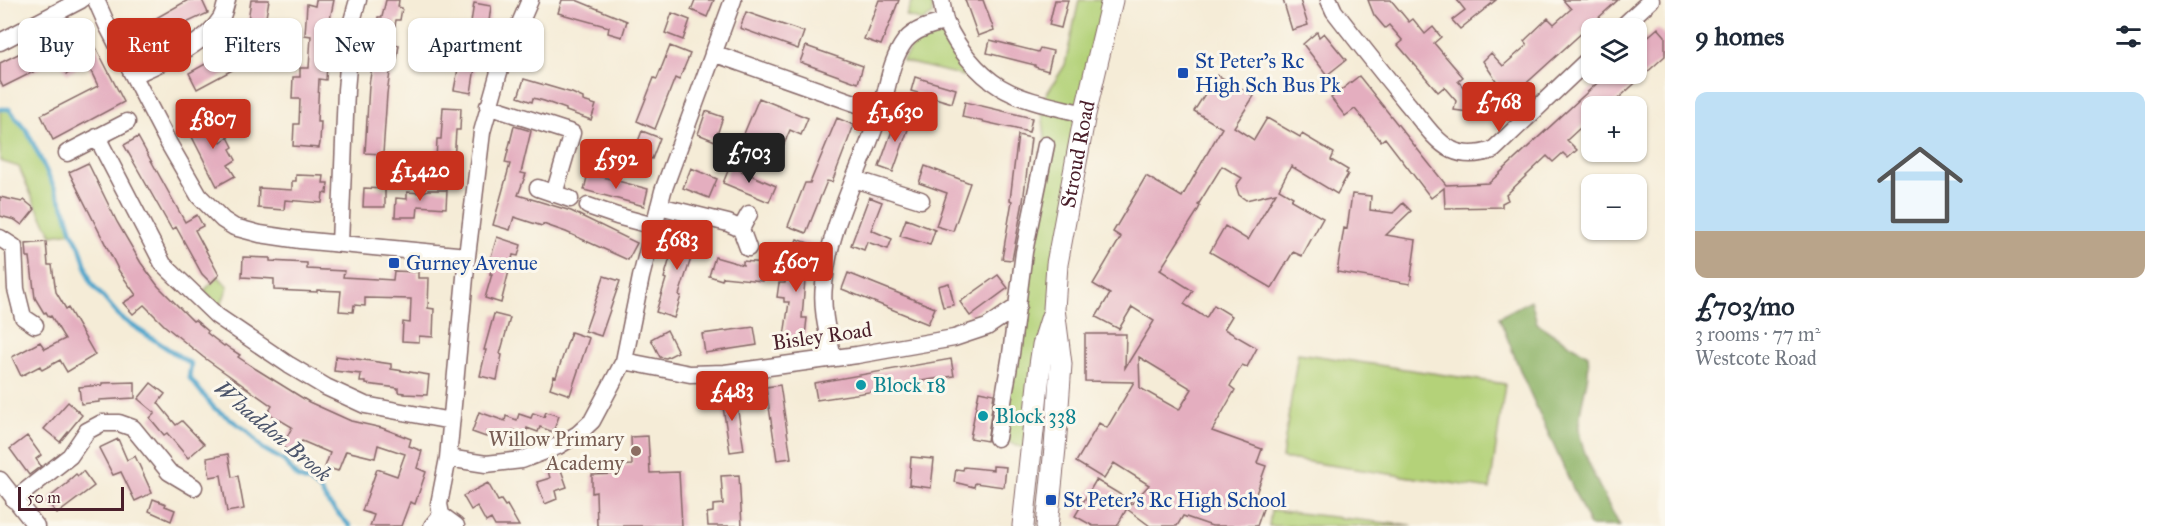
<!DOCTYPE html>
<meta charset="utf-8">
<style>
:root{--surface:#fff;--page:#f2f2f3;--text:#1f2937;--muted:#747a83;--accent:#c8321e}
body{margin:0;font-family:"IM FELL Great Primer",serif;background:var(--page);color:var(--text);height:100vh;display:flex;flex-direction:column;font-size:22px;white-space:nowrap}
*{box-sizing:border-box;margin:0}
p{font-size:20px;color:var(--muted)}
.icon{flex:none;width:33px;height:33px;fill:none;stroke:currentColor;stroke-width:2;stroke-linecap:round;stroke-linejoin:round}
.map{position:relative;flex:1;overflow:hidden}
.details{display:flex;flex-direction:column;background:var(--surface);width:510px}
.details>*{flex:none}
.banner{position:absolute;left:18px;top:18px;width:570px;height:54px;display:flex;gap:12px}
.buttons{position:absolute;left:1581px;top:18px;display:grid;gap:12px}
.buttons a{display:grid;place-items:center;width:66px;height:66px;border-radius:12px;background:var(--surface);box-shadow:0 2px 4px #0004;font-size:30px}
.scale{position:absolute;left:18px;bottom:15px;width:106px;box-sizing:border-box;padding-left:6px;border:3px solid #4a1f2b;border-top:0;font-size:16px;line-height:21px;white-space:nowrap;color:#4a1f2b;-webkit-text-stroke:4px #fbf7ec;paint-order:stroke}
.price{position:absolute;translate:-50% -51px;padding:0 14px;border-radius:6px;background:var(--accent);color:#fff;font-size:20px;line-height:39px;filter:drop-shadow(0 2px 3px #0008)}
.price::after{content:'';position:absolute;left:50%;top:36px;width:18px;height:14px;margin-left:-9px;background:inherit;clip-path:polygon(0 0,100% 0,50% 100%)}
.price.on{background:#222;color:#fff}
ul{padding:0;list-style:none}
li{display:grid;align-content:center;gap:12px;height:318px;padding:0 30px}
li span{display:grid;place-items:center;height:186px;border-radius:12px;color:#555}
li>.icon{margin-inline-start:auto}
span .icon{width:108px;height:108px;fill:#fffc;stroke-width:1}
li b{font-size:26px}
h2{display:flex;justify-content:space-between;align-items:center;height:72px;padding:0 30px;font-size:26px}
.chip{padding:0 21px;border-radius:12px;background:var(--surface);box-shadow:0 2px 4px #0004;font-size:21px;line-height:54px}
.chip.on{background:var(--accent);color:#fff}
main{display:flex;flex:1;min-height:0}
.map>svg:first-child{display:block}
</style>
<main>
<div class="map">
<svg width="1665" height="526" viewBox="0 0 1665 526">
<rect width="100%" height="100%" fill="#fbf7ec"/>
<filter id="ink" filterUnits="userSpaceOnUse"><feTurbulence type="fractalNoise" baseFrequency=".0167" numOctaves="2"/><feDisplacementMap in="SourceGraphic" scale="12" xChannelSelector="R" yChannelSelector="G"/><feConvolveMatrix kernelMatrix="1 2 1 2 8 2 1 2 1" color-interpolation-filters="sRGB"/></filter>
<filter id="wash" filterUnits="userSpaceOnUse"><feTurbulence type="fractalNoise" baseFrequency=".008" numOctaves="4" result="noise"/><feDisplacementMap in="SourceGraphic" scale="24" xChannelSelector="R" yChannelSelector="G"/><feGaussianBlur stdDeviation="1.35" result="paint"/><feColorMatrix in="noise" values="0 0 0 0 0 0 0 0 0 0 0 0 0 0 0 0 0 1.4 0 .05"/><feComposite in="paint" operator="in"/></filter>
<g filter="url(#wash)">
<rect width="100%" height="100%" fill="#f5ecd7"/>
<path fill="#b4d279" stroke="#7f7852" stroke-width="1.5" d="M912 0H933L932 15 923 21 906 16Z
M1079 0H1112L1031 451 997 438 1046 145 1041 103 1065 65Z
M939 31 942 33 978 75 968 77 902 61 918 37Z
M0 109H9L27 131 66 212 72 232 52 235 35 204 19 167 0 161Z
M218 276 228 287 220 307 204 291Z
M1298 353 1505 384 1490 489 1282 458Z
M1271 510 1413 526H1269Z"/>
<path fill="#8fb469" stroke="#6c6a4a" stroke-width="1.5" d="M1531 300 1537 323 1553 334 1588 355C1591 379 1580 400 1579 424 1577 447 1608 505 1620 526H1590L1522 375 1499 317Z"/>
<g fill="none" stroke-linecap="round" stroke-linejoin="round">
<path stroke="#4ea5cb" stroke-width="4.5" d="M0 109H9L27 131 66 212 72 232 80 247 91 283 121 318 191 364 189 377 214 408 246 430 262 448 284 461 298 478 310 482 320 490 328 503 350 526"/>
</g>
<g id="blocks">
<path fill="#e4aebf" fill-rule="evenodd" d="M188 0H202L208 13 162 34 164 38 151 44 142 26Z
M251 0H269L263 34H246Z
M316 0H334L330 19 326 80 319 79 317 122H321L320 143 319 148 293 146 294 124H299L300 99H292L293 77H300V68H309L311 36 305 35 307 4 315 6Z
M386 0H399L398 7 402 8 400 20H396L392 44 399 45 397 59 392 58 387 94 383 154 365 153 369 85 378 30 376 29 378 17H382Z
M562 0H576L627 21 622 37 608 33 609 27 558 13Z
M695 0H714L707 17 691 10Z
M879 0H899L881 45 864 39Z
M965 0H983L994 30 978 36Z
M1055 0H1068L1061 28 1049 25Z
M1283 0H1300L1308 25 1292 30Z
M1368 0H1391L1409 22 1413 19 1425 34 1433 27 1441 37 1434 43 1463 77 1458 81 1477 103 1475 113 1454 110 1456 101 1444 87 1438 92 1398 45 1403 41 1389 25 1385 28 1374 15Z
M1457 0H1496L1460 29 1452 20 1465 10Z
M1563 0H1618L1510 98 1490 109 1482 95 1499 85 1483 61 1491 53 1503 66 1527 45 1524 41 1548 18 1554 24 1571 9Z
M474 3 491 6 486 45 468 42Z
M746 12 804 32 798 49 740 28Z
M672 13 690 20 683 40 665 33Z
M83 22 124 102 53 140 41 115 98 86 87 63 67 74 59 59 3 87 0 81V63Z
M1658 28 1665 36V56L1610 106H1592V117L1567 140 1577 150 1568 158 1563 153 1553 162 1547 156 1506 195 1508 200 1502 203V207L1445 208 1444 188 1431 198 1385 138 1381 141 1355 109 1345 116 1331 98 1359 76 1446 185 1489 183 1607 74H1636V47Z
M1317 32 1319 37 1324 33 1346 60 1327 75 1303 44Z
M990 40 1038 52 1040 48 1053 51 1048 71 1035 67V65L987 53Z
M670 46 690 54 679 80 675 78 655 129 637 121 654 78 657 79Z
M806 46 863 66 858 83 800 62Z
M225 53 262 55 260 56 265 61 257 69 249 61 197 89 189 73Z
M461 53 477 55 471 93 454 90Z
M1217 75 1254 96 1234 127 1254 140 1267 118 1300 137 1302 134 1334 153 1331 160 1348 170 1346 173 1348 174 1337 194 1291 166 1279 189 1293 197 1291 200 1323 218 1302 256 1293 252 1272 288 1210 252 1225 226 1248 240 1276 193 1246 200 1239 195 1236 186 1242 178 1222 166 1198 205 1200 206 1197 212 1160 270 1193 291 1184 304 1206 318 1214 305 1232 316 1224 329 1257 348 1247 367 1242 365 1230 386 1235 390 1212 431 1262 449 1257 463 1266 466 1253 502 1264 506 1257 526H1212L1183 516 1177 526H1150L1127 509 1149 485 1114 463 1104 479 1076 462 1099 423 1107 428 1134 382 1085 381V334H1126L1125 368 1154 321 1132 307 1119 329 1096 317 1110 294 1093 284 1121 237 1113 232 1146 176 1182 197 1222 128 1194 111ZM1139 357 1192 389 1179 410 1140 388Z
M915 77 956 89 952 103 911 91Z
M524 79 572 93 583 98V101L596 105 591 120 566 111V109L544 101 533 98 532 102 518 97Z
M759 98 808 118 801 135 790 130 781 151 743 136Z
M965 102 1032 118 1029 132 962 117Z
M443 107 461 108 460 130H456L454 162 436 161 437 139H441Z
M706 111 723 117 715 141 698 134Z
M898 114 912 118 893 172 879 167Z
M207 115 221 142 228 137 233 147 230 149 236 160 228 165 235 176 217 186 186 125Z
M837 118 854 125 832 182 827 181 806 233 788 226 805 183H810Z
M514 126 531 131 521 173 526 174 518 195 571 211 637 243 628 260 566 232 543 224 542 226 514 217 510 230 493 225 510 164 505 163Z
M642 131 660 138 652 159 634 152Z
M1018 135 1031 138 1023 202 1012 260 1002 259 1012 201 1010 200Z
M138 137 185 222 197 215 203 226 195 230 219 275 211 283 202 274 176 227 172 230 124 145Z
M88 163 117 222 141 263 158 286 193 321 195 320 208 331 207 333 224 346 225 345 232 350 240 355 238 357 256 369 309 402 351 421 382 428 411 439 409 446 422 451 417 468 426 472 415 504 410 502 401 526H370L374 515 362 511 377 469 397 476 405 454 378 445 375 458 346 451 338 471 325 467 330 453 302 441 295 454 282 447 292 427 268 413 272 406 203 357 165 326 144 305 133 314 123 303 136 295 119 271 69 172Z
M730 166 776 186 769 202 723 183Z
M925 166 970 183 953 231 936 226 947 193 919 183Z
M691 168 717 179 709 198 683 188Z
M588 173 648 189 644 206 584 190Z
M296 175 324 176 323 183H328L327 194 323 193 322 203 285 200 284 210 258 208 259 188 292 190V181H296Z
M364 188 385 189V207H363Z
M428 190H447L446 208 418 206 417 217H395L396 198 407 199V192L422 193Z
M1352 194 1371 196 1370 210 1393 213 1403 203 1411 211 1386 235 1416 240 1410 284 1337 272 1344 228 1347 229Z
M0 197 22 202 24 200 35 209 22 225 15 220 0 216Z
M869 197 882 202 871 230 892 239 888 249 867 242 864 250 851 245Z
M906 219 935 230 930 245 900 236Z
M683 224 695 228 693 235 698 237 679 295 681 296 674 318 656 312 666 279 664 278 678 231H681Z
M497 237 521 245 518 256 513 255 501 303 485 298 492 274H490L493 261 490 260Z
M797 239 814 245 806 267 802 318H807L804 345 783 343 789 302H784V298L777 297 779 283H785L787 265Z
M46 242 48 265H52L56 292 66 309 68 308 71 313 95 355 67 372 60 360 42 370 40 366 21 376 12 357 40 342 45 349 65 339 51 316 49 317 46 312 44 313 35 298 30 257H27L26 244Z
M243 257 270 258V261L307 263V269L344 271 343 277 393 280 394 271 418 272V278H429L428 308 434 309 433 337 419 336V342L402 341 403 322 410 323 411 299 365 298V306L354 305 353 312 339 311 341 291 317 290V292L274 290V279L242 277Z
M715 257 743 265V261L764 263 762 281 723 277 722 280 709 276Z
M848 273 935 308 928 324 842 289Z
M998 275 1008 288 970 316 960 302Z
M604 276 620 281 601 336 585 331Z
M949 283 954 305 943 307 938 286Z
M494 314 510 318 500 354 502 355 497 380 480 376 486 350H484Z
M754 327 757 345 705 353 702 334Z
M667 330 678 352 666 358 660 357 651 339Z
M571 332 589 338 570 395 550 388 554 376 556 377Z
M336 356 391 364V369L429 375 427 395 404 394V393L398 392V388L366 384V382H360L361 374 334 371Z
M951 359 954 376 907 383 908 386 817 400 814 383Z
M135 382V398L99 400V402L81 404 79 387 102 385V383Z
M151 383 165 394 158 403 176 425 182 421 204 444 188 458 167 433 164 435 150 418 155 413 138 399Z
M780 385 791 458 777 460 766 387Z
M979 391 994 394 987 441 970 438Z
M735 392 744 450 730 452 721 394Z
M68 402 82 415 60 442 44 429Z
M479 412 505 421 506 416 517 420 519 414 531 418 533 413 544 417 546 412 559 416 553 432 540 427 538 432 527 428 525 435 513 430 511 435 501 432 499 436 487 432 486 437 472 432Z
M27 436 41 455 36 459 41 466 29 475 10 449Z
M648 436 650 473 679 472 682 526H597L596 492 592 493V475L617 474 616 466 632 465 631 437Z
M118 439 127 460 135 456 152 493 135 501 121 472 113 475 99 448Z
M228 454 232 477 238 476 244 509 227 512 221 475 210 477 207 458Z
M911 457 934 459 931 488 909 485Z
M993 466 1006 467 1004 487 975 483 974 487 954 482 956 469 963 470 964 467 993 470Z
M560 467 567 487 555 491 557 499 545 504 537 482 550 478 548 471Z
M83 471 94 486 57 514 48 502 51 499 50 497 69 482 68 481 76 474 78 476Z
M739 475 742 526H708L707 513 713 512V505L723 504 721 476Z
M1096 480 1131 501 1117 526H1093L1075 516Z
M488 483 498 501 501 500 505 506 507 505 519 526H495L491 519 486 522 477 506 471 510 463 496Z
M153 499 166 504 165 506 175 510 171 521 149 511Z"/>
</g>
</g>
<g filter="url(#ink)">
<use href="#blocks" fill-opacity="0" stroke="#866767" stroke-width="1.5"/>
<g fill="none" stroke-linecap="round" stroke-linejoin="round">
<defs>
<path id="minor" d="M96 0 107 25 169 144 199 196 223 220 234 227 260 234 300 240 467 256
M941 0C943 7 943 16 946 23 957 47 977 73 1000 87 1025 102 1057 107 1085 114
M1329 0 1334 11C1358 42 1382 72 1407 103 1420 118 1434 141 1452 150 1465 156 1481 154 1493 150L1592 56
M1621 28 1651 0
M0 42 81 0
M713 53 880 112
M134 75C162 62 205 45 221 18 224 13 225 6 227 0
M488 106 572 133 554 194
M97 137 163 264 217 316 289 365 326 387 365 405 451 421
M67 153 127 122
M854 179 921 200
M538 188 570 199
M588 206 617 216 654 226
M659 206 728 223 741 229
M0 238 14 247 16 289 23 317 35 325
M340 244 346 90 352 21 358 0
M748 248 741 229 749 214
M833 358C828 335 821 309 824 285 829 224 860 172 879 115 888 91 889 62 905 41 915 29 931 25 945 22
M624 361 690 374 725 373 857 355 954 338 987 327 1018 306
M997 438 1011 354 1024 252 1046 145
M448 458 486 464 522 460 558 446 578 434 592 421 624 361 641 277 663 191 733 0
M0 480 36 526
M14 500 70 456 87 431 102 423H119L133 428 169 472 194 487
M441 515 456 526
M432 526 441 515 439 504 448 458 467 256 482 132 499 72 530 0"/>
<g id="major">
<path d="M1023 526 1040 365 1043 345 1052 316"/>
<path id="s1" d="M1047 526 1055 448 1061 364 1054 309 1057 264 1085 114 1112 0"/>
</g>
</defs>
<use href="#minor" stroke="#866767" stroke-width="19"/>
<use href="#major" stroke="#866767" stroke-width="23"/>
<use href="#minor" stroke="#fff" stroke-width="16"/>
<use href="#major" stroke="#fff" stroke-width="21"/>
</g>
</g>
<g fill="#1a4fb4" stroke="#fbf7ec" stroke-width="2">
<rect x="1177" y="67" width="12" height="12" rx="3"/>
<rect x="388" y="257" width="12" height="12" rx="3"/>
<rect x="1045" y="494" width="12" height="12" rx="3"/>
</g>
<g fill="#0f9aa8" stroke="#fbf7ec" stroke-width="2">
<circle cx="861" cy="385" r="6"/>
<circle cx="983" cy="416" r="6"/>
</g>
<circle fill="#8d6e63" stroke="#fbf7ec" stroke-width="2" cx="636" cy="451" r="6"/>
<g text-anchor="middle" dominant-baseline="central" stroke-width="6" stroke-linejoin="round" paint-order="stroke">
<g font-size="21" fill="#164399" stroke="#fbf7ec" text-anchor="start">
<text x="1195" y="61">St Peter's Rc<tspan x="1195" dy="24">High Sch Bus Pk</tspan></text>
<text x="406" y="263">Gurney Avenue</text>
<text x="1063" y="500">St Peter's Rc High School</text>
</g>
<g font-size="21" fill="#4a1f2b" stroke="#fbf7ec">
<text stroke="none"><textPath href="#s1" startOffset="375">Stroud Road</textPath></text>
<text transform="translate(822 336) rotate(-8)">Bisley Road</text>
</g>
<g font-size="21" fill="#0d838f" stroke="#fbf7ec" text-anchor="start">
<text x="873" y="385">Block 18</text>
<text x="995" y="416">Block 338</text>
</g>
<g font-size="21" fill="#785e54" stroke="#fbf7ec" text-anchor="end">
<text x="624" y="439">Willow Primary<tspan x="624" dy="24">Academy</tspan></text>
</g>
<g font-size="22" font-style="italic" fill="#4c556b" stroke="#fbf7ec">
<text transform="translate(273 431) rotate(40)">Whaddon Brook</text>
</g>
</g>
</svg>
<div class="buttons">
<a><svg class="icon" aria-label="layers" viewBox="0 0 24 24"><path d="M12 4l9 5-9 5-9-5zM3 14l9 5 9-5"/></svg></a>
<a>+</a>
<a>−</a>
</div>
<div class="scale">50 m</div>
<b class="price" style="left:1499px;top:133px">£768</b>
<b class="price" style="left:895px;top:143px">£1,630</b>
<b class="price" style="left:213px;top:150px">£807</b>
<b class="price on" style="left:749px;top:184px">£703</b>
<b class="price" style="left:616px;top:190px">£592</b>
<b class="price" style="left:420px;top:202px">£1,420</b>
<b class="price" style="left:677px;top:271px">£683</b>
<b class="price" style="left:796px;top:293px">£607</b>
<b class="price" style="left:732px;top:422px">£483</b>
<div class="banner">
<a class="chip">Buy</a>
<a class="chip on">Rent</a>
<a class="chip">Filters</a>
<a class="chip">New</a>
<a class="chip">Apartment</a>
</div>
</div>
<section class="details">
<h2>9 homes<svg class="icon" aria-label="filters" viewBox="0 0 24 24"><path d="M4 7h16M4 17h16"/><circle cx="9" cy="7" r="2"/><circle cx="15" cy="17" r="2"/></svg></h2>
<ul>
<li><span style="background:linear-gradient(#bfe0f5 75%,#b9a48a 0)"><svg class="icon" aria-label="home" viewBox="0 0 24 24"><path d="M3 11l9-7 9 7M6 9v11h12V9"/></svg></span><div><b>£703/mo</b><p>3 rooms · 77 m²</p><p>Westcote Road</p></div></li>
</ul>
</section>
</main>
